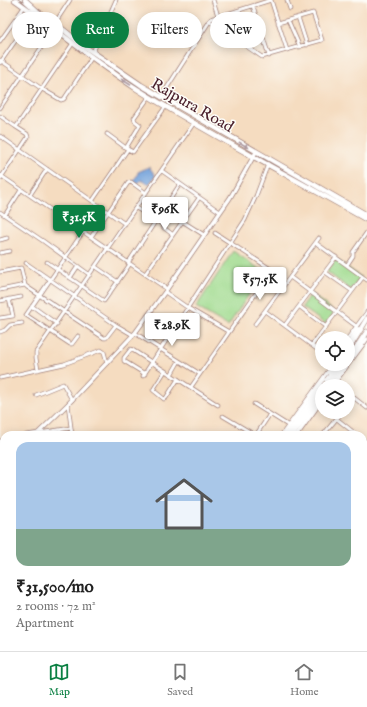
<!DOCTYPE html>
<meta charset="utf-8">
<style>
:root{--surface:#fff;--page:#f2f2f2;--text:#222;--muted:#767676;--line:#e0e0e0;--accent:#0b8043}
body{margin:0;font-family:"IM FELL English",serif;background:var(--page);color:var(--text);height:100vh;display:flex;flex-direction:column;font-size:15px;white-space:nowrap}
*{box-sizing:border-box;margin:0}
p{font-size:13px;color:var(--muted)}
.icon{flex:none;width:22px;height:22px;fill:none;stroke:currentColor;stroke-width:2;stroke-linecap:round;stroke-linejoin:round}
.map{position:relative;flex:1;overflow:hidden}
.sheet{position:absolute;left:0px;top:431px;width:367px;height:220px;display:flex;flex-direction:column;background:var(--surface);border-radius:12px 12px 0 0;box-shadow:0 2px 10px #0003}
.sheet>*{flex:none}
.banner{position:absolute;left:12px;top:12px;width:343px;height:36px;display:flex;gap:8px}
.fabs{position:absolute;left:315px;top:331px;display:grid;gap:8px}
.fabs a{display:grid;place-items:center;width:40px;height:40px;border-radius:50%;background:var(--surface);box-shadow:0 2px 10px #0003;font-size:20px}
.price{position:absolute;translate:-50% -34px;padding:0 9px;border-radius:4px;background:#fff;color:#222;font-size:13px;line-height:26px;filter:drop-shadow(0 1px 2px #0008)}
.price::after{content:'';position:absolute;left:50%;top:24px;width:12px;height:9px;margin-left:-6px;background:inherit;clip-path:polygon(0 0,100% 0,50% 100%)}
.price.selected{background:var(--accent);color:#fff}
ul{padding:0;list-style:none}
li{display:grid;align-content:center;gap:8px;height:212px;padding:0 16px}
li span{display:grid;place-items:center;height:124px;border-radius:12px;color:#555}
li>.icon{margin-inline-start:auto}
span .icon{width:72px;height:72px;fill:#fffc;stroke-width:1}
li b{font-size:17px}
.tag{padding:0 14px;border-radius:18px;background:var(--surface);box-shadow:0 2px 10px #0003;font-size:14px;line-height:36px}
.tag.selected{background:var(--accent);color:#fff}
.tab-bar{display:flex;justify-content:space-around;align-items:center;height:56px;border-top:1px solid var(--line);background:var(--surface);font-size:11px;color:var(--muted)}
.tab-bar a{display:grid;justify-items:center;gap:2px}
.tab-bar .selected{color:var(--accent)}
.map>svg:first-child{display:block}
</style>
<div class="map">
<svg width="367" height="651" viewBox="0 0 367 651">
<rect width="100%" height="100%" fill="#fdfcf7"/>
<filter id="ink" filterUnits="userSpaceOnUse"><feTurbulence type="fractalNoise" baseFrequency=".025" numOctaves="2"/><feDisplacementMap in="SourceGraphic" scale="8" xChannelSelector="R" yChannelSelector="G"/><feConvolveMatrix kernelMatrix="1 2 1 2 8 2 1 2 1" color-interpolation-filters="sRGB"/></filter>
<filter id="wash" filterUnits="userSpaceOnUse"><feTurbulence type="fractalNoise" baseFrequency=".012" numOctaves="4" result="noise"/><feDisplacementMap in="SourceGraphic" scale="16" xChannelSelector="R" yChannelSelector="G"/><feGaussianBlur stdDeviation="0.9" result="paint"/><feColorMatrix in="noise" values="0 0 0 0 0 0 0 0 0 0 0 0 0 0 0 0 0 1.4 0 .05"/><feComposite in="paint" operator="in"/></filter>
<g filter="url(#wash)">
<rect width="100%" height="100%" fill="#f5dcc0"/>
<path fill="#9fda8d" stroke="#747c5c" d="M233 251 264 272 228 326 196 307Z
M336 259 361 277 351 290 327 272Z
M311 294 335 312 325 324 302 307Z
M363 443 367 447V477L363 482Z"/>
<path fill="#71a0da" stroke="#5e6082" d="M149 167 156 176 149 184 141 180 137 185 133 180 137 176 138 172Z"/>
</g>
<g filter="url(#ink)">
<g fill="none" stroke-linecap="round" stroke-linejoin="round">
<defs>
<path id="minor" d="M213 0 218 16
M271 0 287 50
M287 0 290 9
M253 6 269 56
M298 17 307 45
M288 20 300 47
M209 21 262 57 322 40 313 13 278 23
M55 23 70 0
M227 33 259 24
M0 41 24 7
M93 52 116 0
M0 60 42 89 61 100 64 99 92 57
M0 63 34 14
M161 97 211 19 271 0
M0 108 54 29
M0 116 16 127
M107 134 126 148 133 152 166 106
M0 136 125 224
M126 148 140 125 135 121 134 118 149 97
M162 171 220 212
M0 175 167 289
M0 179 28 137 27 134 16 127 73 43
M30 195 47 169
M93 200 128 149
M136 208 160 222 164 228 172 234
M0 212 43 241 90 275
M5 215 21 190
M182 221 204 235
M91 237 128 183 131 182 146 193
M0 240 7 238
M316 243 367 280
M0 253 10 251
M47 262 104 301 130 264
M26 263 116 325
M128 263 180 184
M347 265 353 256V252L367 232
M96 267 118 282
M0 272 21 268 25 285
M325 272 352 291
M145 274 199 198
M290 277 356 326
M70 278 78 266
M0 290 25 285 27 287 104 338H106L116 325 133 335
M165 292 188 308 229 332
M0 301 21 297
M32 306 57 324
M300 307 326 327
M265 311 322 353
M0 318 13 316 9 299
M255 324 319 238
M285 325 336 257
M0 332 5 330 10 325 22 323
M135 333 200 374
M78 336 72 344H70L26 315 83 232
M348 338 367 312
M312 345 363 277
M38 370 36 358V352L194 123
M165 371 153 390 164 399 166 398 178 379
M145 374 124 361V358L131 349 218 405
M171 375 179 361
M143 376 245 220 256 196 268 164
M0 378 64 364 101 350 104 352 107 363
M191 387 270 273 269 268 215 233
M348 393 367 408
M36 395 63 384 72 400
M68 404 72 435
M254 404 289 426
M348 405 354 398
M223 416 255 435
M337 419 357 435
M26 435 71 428
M256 435 270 414
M323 435 342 412
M363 440 367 443
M0 441H4
M363 486 367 482
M363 543 367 546
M363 577 367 573
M0 583 4 582
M363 603 367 605
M363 614 367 607
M155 647 156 651
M322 647 329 651
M46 651 55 647
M86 651 93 647
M299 651 301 647
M342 651 344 647
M365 651 367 647"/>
<path id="tertiary" d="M332 386 367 339
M36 435 68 404 135 333 167 289 230 198 256 152
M297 435 322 400
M0 476 4 472
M0 506 4 531
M363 562 367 565
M0 599 4 594
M44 647 46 651"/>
<path id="secondary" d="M348 344 358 329
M282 435 334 364"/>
<path id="primary" d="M15 0C56 29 95 62 137 89 212 136 290 176 367 220
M25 0 37 11 55 23 84 46 141 85 367 215"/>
<path id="trunk" d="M348 350 367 319
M348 360 367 332
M330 376 339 364
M334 379 345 364
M287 435 322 387
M292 435 322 395
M64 651 72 647
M75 651 82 647"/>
</defs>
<use href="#minor" stroke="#a07e76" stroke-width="4.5"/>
<use href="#tertiary" stroke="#a07e76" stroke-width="5"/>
<use href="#secondary" stroke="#a07e76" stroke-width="5.5"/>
<use href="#primary" stroke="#a07e76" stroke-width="6"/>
<use href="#trunk" stroke="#a07e76" stroke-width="6"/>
<use href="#minor" stroke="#fff" stroke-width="3"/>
<use href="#tertiary" stroke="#fff" stroke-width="3.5"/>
<use href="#secondary" stroke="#fff" stroke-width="4"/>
<use href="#primary" stroke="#fff" stroke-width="4.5"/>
<use href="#trunk" stroke="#fff" stroke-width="5"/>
<defs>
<path id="trunk-bridge" d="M327 380 330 376
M331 383 334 379"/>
</defs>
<use href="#trunk-bridge" stroke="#a07e76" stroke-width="6" stroke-linecap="butt"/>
<use href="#trunk-bridge" stroke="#fff" stroke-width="5"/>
</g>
<defs><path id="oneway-solid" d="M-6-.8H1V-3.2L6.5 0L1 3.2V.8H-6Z"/></defs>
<g fill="#ae9aa0">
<use href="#oneway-solid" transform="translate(126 82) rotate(-147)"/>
<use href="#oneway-solid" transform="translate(244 145) rotate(30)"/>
</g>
</g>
<g text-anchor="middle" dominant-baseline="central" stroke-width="3" stroke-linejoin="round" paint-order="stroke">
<g font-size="16" fill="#4a1f2b" stroke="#fdfcf7">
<text transform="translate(192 106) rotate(30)">Rajpura Road</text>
</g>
</g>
</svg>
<div class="fabs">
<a><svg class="icon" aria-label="locate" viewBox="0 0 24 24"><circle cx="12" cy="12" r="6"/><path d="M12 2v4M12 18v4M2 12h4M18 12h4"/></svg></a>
<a><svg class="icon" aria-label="layers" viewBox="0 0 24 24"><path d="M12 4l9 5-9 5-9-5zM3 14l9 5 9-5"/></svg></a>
</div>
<b class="price" style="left:165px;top:231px">₹96K</b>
<b class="price selected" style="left:79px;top:239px">₹31.5K</b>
<b class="price" style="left:260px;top:301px">₹57.5K</b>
<b class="price" style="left:172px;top:347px">₹28.9K</b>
<div class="banner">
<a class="tag">Buy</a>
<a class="tag selected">Rent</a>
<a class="tag">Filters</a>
<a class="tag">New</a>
</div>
<section class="sheet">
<ul>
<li><span style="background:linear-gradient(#a9c7e8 70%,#7fa58c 0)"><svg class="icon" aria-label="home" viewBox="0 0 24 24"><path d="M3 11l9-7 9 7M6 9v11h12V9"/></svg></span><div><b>₹31,500/mo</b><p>2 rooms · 72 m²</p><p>Apartment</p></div></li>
</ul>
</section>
</div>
<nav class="tab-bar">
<a class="selected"><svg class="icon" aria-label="map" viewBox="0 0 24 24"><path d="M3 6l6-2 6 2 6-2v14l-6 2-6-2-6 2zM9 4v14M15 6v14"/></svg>Map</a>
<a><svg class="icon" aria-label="saved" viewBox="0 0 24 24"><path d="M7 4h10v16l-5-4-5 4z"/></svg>Saved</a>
<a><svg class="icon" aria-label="home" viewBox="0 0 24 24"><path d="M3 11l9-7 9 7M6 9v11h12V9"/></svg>Home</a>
</nav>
